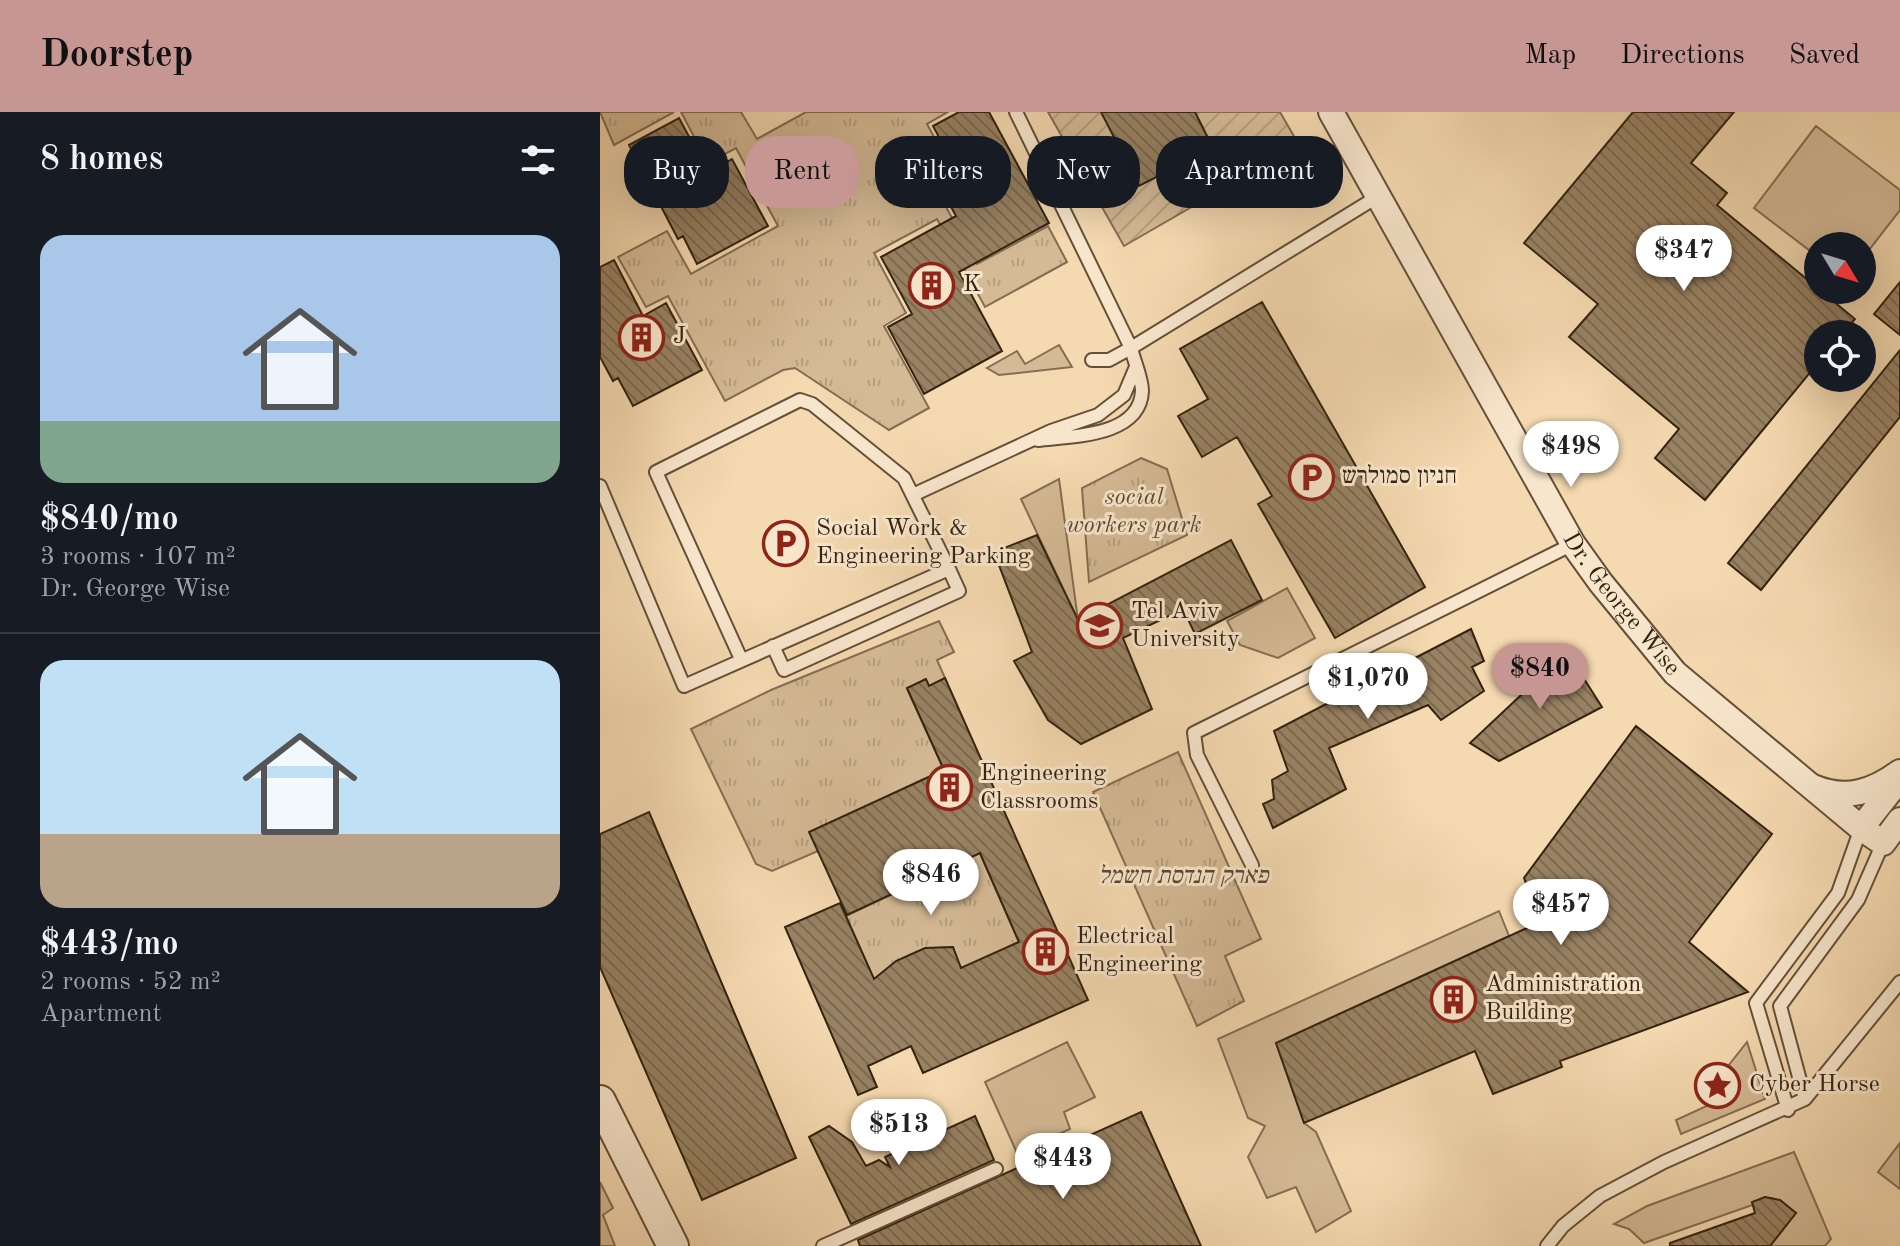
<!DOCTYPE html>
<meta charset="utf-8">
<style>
:root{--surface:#171b24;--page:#20242c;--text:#f1f3f6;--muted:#9ea1a6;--line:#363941;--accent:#c59692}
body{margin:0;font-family:"Old Standard TT","Frank Ruhl Libre",serif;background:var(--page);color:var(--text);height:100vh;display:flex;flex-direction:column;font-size:30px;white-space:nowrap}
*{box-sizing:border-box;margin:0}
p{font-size:26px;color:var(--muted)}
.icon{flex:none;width:44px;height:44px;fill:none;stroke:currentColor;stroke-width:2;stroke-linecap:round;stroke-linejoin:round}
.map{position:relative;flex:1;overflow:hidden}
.drawer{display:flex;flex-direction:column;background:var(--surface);width:600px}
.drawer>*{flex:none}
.hud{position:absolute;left:24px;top:24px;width:760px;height:72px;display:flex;gap:16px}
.needle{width:52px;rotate:128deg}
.fabs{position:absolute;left:1204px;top:120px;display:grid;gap:16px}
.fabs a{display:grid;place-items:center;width:72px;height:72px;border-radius:50%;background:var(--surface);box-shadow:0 8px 32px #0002;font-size:40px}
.price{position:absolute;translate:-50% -68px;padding:0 18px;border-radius:28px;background:#fff;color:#222;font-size:26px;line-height:52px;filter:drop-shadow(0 2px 4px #0008)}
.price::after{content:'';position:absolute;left:50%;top:48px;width:24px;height:18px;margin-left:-12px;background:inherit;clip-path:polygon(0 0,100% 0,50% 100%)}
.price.active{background:var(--accent);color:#111}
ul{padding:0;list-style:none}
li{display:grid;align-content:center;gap:16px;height:424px;padding:0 40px}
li+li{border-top:2px solid var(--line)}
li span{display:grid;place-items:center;height:248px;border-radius:24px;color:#555}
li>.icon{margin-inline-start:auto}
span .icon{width:144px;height:144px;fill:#fffc;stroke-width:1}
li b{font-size:34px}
h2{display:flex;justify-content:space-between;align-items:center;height:96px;padding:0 40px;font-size:34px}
.chip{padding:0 28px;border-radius:32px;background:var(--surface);box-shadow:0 8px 32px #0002;font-size:28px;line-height:72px}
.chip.active{background:var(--accent);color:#111}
header{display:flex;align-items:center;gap:48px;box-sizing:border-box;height:112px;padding:0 40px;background:var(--accent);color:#111}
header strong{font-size:38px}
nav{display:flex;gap:44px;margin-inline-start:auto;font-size:28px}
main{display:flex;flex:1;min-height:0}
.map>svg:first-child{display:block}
</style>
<header>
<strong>Doorstep</strong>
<nav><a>Map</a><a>Directions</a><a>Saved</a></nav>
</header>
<main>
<section class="drawer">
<h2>8 homes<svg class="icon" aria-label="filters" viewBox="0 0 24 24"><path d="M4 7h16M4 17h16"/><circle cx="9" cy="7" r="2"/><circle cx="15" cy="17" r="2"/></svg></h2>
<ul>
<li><span style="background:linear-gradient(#a9c7e8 75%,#7fa58c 0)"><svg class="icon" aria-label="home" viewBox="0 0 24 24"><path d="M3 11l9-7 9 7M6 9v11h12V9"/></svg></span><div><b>$840/mo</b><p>3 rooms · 107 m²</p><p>Dr. George Wise</p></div></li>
<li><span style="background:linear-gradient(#bfe0f5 70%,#b9a48a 0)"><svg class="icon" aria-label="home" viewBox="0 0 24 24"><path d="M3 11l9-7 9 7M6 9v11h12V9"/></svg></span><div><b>$443/mo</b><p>2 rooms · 52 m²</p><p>Apartment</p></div></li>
</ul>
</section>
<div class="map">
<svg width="1300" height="1134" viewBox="0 0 1300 1134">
<defs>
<pattern id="park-tufts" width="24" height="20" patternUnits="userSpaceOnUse" patternTransform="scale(2)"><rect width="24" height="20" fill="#d4ba95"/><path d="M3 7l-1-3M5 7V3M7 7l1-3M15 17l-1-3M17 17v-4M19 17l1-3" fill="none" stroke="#b6a07f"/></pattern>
<pattern id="garden-furrows" width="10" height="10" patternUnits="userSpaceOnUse" patternTransform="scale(2)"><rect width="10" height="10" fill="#d4ba95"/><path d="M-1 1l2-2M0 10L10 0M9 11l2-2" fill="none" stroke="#b6a07f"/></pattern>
<pattern id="building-back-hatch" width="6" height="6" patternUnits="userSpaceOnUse" patternTransform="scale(2)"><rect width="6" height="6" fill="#988263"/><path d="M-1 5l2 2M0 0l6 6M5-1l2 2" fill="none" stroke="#7d6a50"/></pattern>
</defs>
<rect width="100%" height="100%" fill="#f5d9b0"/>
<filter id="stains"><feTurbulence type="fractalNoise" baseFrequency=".0025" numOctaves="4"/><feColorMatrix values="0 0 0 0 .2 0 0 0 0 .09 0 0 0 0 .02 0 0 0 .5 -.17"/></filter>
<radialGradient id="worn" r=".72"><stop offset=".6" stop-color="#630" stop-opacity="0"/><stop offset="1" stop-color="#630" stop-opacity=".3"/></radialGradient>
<path fill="#d4ba95" stroke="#846e52" stroke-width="2" d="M1216 14 1300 78V98L1262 147V134H1218V145L1154 96Z
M459 233 472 255 399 263 387 256 417 239 425 252Z
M459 367 478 508 421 387Z
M687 476 715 526 678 546 640 533 627 509Z
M899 799 909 824 676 931 704 1011 716 1020 751 1099 716 1120 696 1075 667 1086 648 1045 665 1014 648 1006 618 927Z
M467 930 495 985 464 1000 470 1017 417 1041 385 970Z
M1147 930 1165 987 1081 1022 1076 1008 1109 993 1135 964 1125 958Z
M1300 1031V1077L1278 1060Z
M1194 1040 1231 1127 1225 1134H1170L1196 1101 1172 1086 1044 1131 1029 1117 1014 1112 1047 1094Z
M0 1070 13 1096 3 1103 15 1134H0Z"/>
<path fill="url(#park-tufts)" stroke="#846e52" stroke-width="2" d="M0 0H74L14 33Z
M81 0H141L157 27 206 0H348L327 12 353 60 333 71 377 152 448 114 467 150 385 195 337 107 274 141 306 201 284 214 329 296 289 318 195 256 183 258 125 289 68 184 46 195 18 145 67 119 91 162 178 114 136 36 108 51Z
M541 346 567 357 587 423 489 470 482 376Z
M339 509 354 540 337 548 345 566 329 574 325 567 307 577 344 658 210 720 218 739 172 759 156 752 91 617 171 578Z
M578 640 661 827 625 844 644 889 597 914 493 680Z
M378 737 419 830 385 846 302 915 353 836C320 833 298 847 274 868L246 804 351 754Z"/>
<path fill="url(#garden-furrows)" stroke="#846e52" stroke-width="2" d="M448 0H680L699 33 524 134Z"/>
<path fill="url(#building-back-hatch)" stroke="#332310" stroke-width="2" d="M359 0H389L449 111 359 160 402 239 324 282 288 215 312 202 281 145 356 104 338 71 358 61 333 14Z
M501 0H595L613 36 539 74Z
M1033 0H1134L1091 51 1127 81 1117 93 1255 207 1242 222H1218V251L1105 388 1055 346 1079 317 969 225 998 192 924 131Z
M79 6 108 60 132 47 168 114 97 152 83 124 78 127 29 33Z
M14 148 43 204 66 191 102 258 33 294 18 266 13 269 0 245V155Z
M1300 170V223L1274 202Z
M662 190 825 475 735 526 658 392 672 384 637 325 602 345 578 304 608 287 580 237Z
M1300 238V305L1161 478 1128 451Z
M437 423 478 508 631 428 662 488 595 522 583 497 523 526 552 597 481 632 448 608 414 549 432 540 394 440Z
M871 517 884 549 872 555 884 579 841 608 828 593 729 636 746 677 673 716 663 692 674 687 672 668 688 659 674 619Z
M967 540 1002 595 899 649 870 631Z
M345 566 488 888 323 961 311 934 268 954 277 975 258 983 185 815 240 791 274 867 296 849 325 836 353 835 361 856 419 830 380 741 247 803 209 720 344 658 307 576 326 567 329 574Z
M1036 614 1172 722 1089 830 1148 880 960 949 962 955 893 982 875 939 704 1011 676 931 940 810 924 766Z
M49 700 196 1046 102 1088 0 855V722Z
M541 1000 601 1134H260L258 1128Z
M375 1004 394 1048 251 1112 209 1025 229 1014 252 1030 266 1054 279 1048 290 1055 285 1045Z
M1165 1085 1180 1088 1196 1101 1170 1134H1070V1131L1155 1101 1152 1090Z"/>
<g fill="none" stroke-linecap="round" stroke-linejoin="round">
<defs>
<path id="service" d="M416 0 531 236 777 85
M438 328C471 324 540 325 542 279 542 266 534 249 531 236L509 248H492
M0 374 84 574 349 457 304 366 212 292 200 288 56 360 141 547
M315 382 451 319 498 303 524 283 535 257
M173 534 184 558 359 479 349 457
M652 753 597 643 594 621 973 432
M1205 987 1180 894 1258 788 1283 731
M1188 998 1156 891 1238 781 1261 716
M223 1134 396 1057
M947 1134 963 1114 1000 1084 1064 1050 1205 987 1300 870"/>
<g id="minor">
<path id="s1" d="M731 0 973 432 1001 471 1075 561 1261 716 1283 731 1300 708"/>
<path d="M1213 675C1246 689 1273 680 1300 660"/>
<path d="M1261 716 1299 668"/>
</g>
<path id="tertiary" d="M0 989 73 1134"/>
</defs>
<use href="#service" stroke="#645038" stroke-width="16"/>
<use href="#minor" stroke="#645038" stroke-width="28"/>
<use href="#tertiary" stroke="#645038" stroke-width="34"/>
<use href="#service" stroke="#f8e6cc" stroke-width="12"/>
<use href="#minor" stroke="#f8e6cc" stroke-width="24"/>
<use href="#tertiary" stroke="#f8e6cc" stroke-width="30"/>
</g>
<defs>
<symbol id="building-ring" viewBox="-11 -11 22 22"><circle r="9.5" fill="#f8e6cc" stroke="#8f2418" stroke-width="1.5"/><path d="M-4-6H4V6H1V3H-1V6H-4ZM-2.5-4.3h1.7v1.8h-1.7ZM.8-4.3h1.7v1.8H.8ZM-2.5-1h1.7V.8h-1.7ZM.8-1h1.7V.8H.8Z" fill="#8f2418"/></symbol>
<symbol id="parking-ring" viewBox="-11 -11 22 22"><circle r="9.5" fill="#f8e6cc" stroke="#8f2418" stroke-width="1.5"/><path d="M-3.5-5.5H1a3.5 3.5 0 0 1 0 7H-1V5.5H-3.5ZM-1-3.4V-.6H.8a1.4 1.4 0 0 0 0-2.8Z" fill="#8f2418"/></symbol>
<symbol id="university-ring" viewBox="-11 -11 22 22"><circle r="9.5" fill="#f8e6cc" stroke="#8f2418" stroke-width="1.5"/><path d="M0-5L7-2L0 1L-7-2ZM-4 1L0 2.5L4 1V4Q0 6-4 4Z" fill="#8f2418"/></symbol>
<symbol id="sight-ring" viewBox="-11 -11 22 22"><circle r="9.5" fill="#f8e6cc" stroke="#8f2418" stroke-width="1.5"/><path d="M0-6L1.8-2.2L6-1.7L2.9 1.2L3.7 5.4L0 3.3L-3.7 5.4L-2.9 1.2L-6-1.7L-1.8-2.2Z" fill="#8f2418"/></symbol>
</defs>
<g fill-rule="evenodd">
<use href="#building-ring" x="306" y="148" width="51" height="51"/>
<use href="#building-ring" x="16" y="200" width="51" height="51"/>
<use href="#parking-ring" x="686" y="340" width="51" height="51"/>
<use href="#parking-ring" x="160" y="406" width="51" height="51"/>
<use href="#university-ring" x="474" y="488" width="51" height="51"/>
<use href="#building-ring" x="324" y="650" width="51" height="51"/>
<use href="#building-ring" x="420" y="814" width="51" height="51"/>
<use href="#building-ring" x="828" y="862" width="51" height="51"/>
<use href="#sight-ring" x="1092" y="948" width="51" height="51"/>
</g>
<g text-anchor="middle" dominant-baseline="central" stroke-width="6" stroke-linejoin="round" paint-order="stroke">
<g font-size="24" fill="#332310" stroke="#f8e6cc" text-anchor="start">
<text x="363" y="173">K</text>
<text x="73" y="225">J</text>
<text x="742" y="365">חניון סמולרש</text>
<text x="216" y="417">Social Work &amp;<tspan x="216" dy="28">Engineering Parking</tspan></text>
<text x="531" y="500">Tel Aviv<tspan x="531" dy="28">University</tspan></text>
<text x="380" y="662">Engineering<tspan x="380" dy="28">Classrooms</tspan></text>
<text x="476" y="825">Electrical<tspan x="476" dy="28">Engineering</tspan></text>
<text x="885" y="873">Administration<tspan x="885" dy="28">Building</tspan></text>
<text x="1149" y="973">Cyber Horse</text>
</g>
<g font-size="24" font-style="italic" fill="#5b4931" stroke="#f8e6cc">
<text x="534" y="386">social<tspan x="534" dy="28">workers park</tspan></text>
<text x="583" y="765">פארק הנדסת חשמל</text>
</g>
<g font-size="24" fill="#332310" stroke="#f8e6cc">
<text stroke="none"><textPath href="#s1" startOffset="572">Dr. George Wise</textPath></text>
</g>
</g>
<rect width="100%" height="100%" filter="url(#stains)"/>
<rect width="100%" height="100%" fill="url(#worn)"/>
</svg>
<div class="fabs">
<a><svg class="needle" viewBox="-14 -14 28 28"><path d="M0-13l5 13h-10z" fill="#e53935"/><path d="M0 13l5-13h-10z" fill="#9ea1a6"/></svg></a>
<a><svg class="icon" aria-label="locate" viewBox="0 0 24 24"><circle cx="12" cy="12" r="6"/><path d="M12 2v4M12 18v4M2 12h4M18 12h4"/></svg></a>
</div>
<b class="price" style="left:1084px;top:181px">$347</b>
<b class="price" style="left:971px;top:377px">$498</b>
<b class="price active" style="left:940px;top:599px">$840</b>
<b class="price" style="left:768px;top:609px">$1,070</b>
<b class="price" style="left:331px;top:805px">$846</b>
<b class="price" style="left:961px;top:835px">$457</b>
<b class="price" style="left:299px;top:1055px">$513</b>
<b class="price" style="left:463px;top:1089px">$443</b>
<div class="hud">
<a class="chip">Buy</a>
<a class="chip active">Rent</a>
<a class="chip">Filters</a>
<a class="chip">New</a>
<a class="chip">Apartment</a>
</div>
</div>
</main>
